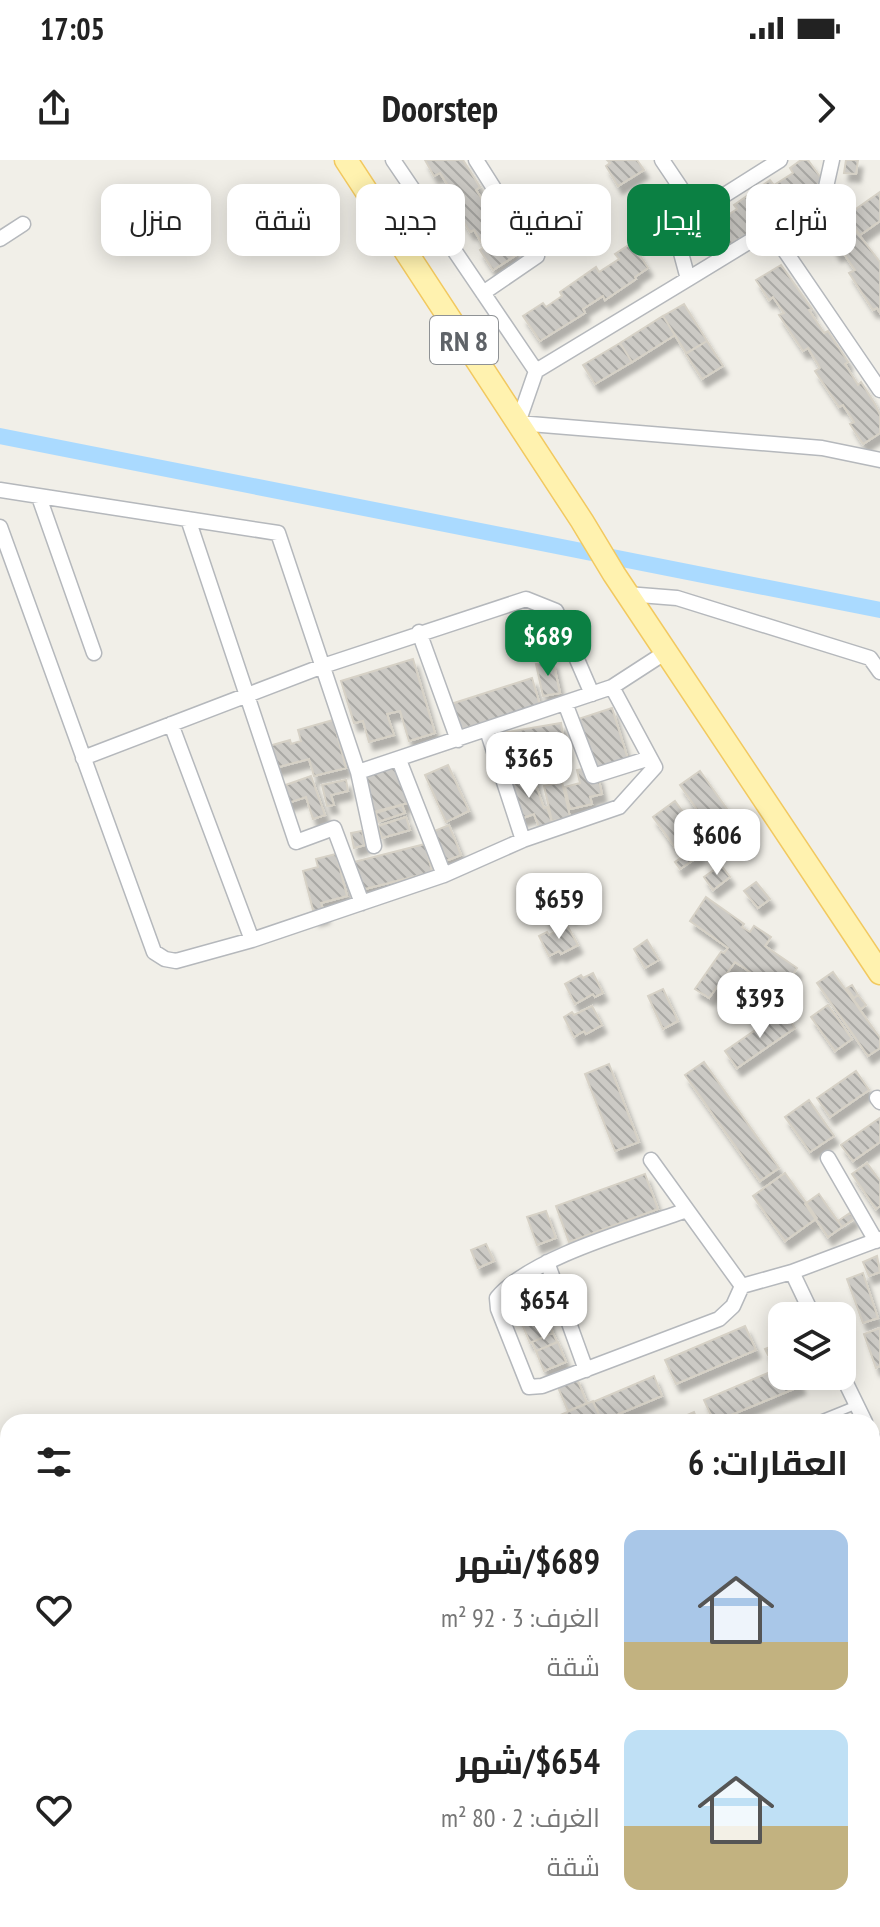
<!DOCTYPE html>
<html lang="ar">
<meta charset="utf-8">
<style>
:root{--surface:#fff;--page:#f2f2f2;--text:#222;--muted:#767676;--accent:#0b8043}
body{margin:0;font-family:"PT Sans Narrow",Cairo,sans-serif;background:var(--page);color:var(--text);direction:rtl;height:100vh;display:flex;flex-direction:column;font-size:30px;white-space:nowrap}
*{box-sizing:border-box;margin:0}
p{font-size:26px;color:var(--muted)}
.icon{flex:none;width:44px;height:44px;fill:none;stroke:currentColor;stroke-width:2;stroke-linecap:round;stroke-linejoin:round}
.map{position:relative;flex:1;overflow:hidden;direction:ltr}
.drawer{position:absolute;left:0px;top:1254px;width:880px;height:514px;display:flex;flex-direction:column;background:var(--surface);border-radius:24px 24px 0 0;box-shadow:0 4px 20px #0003;direction:rtl}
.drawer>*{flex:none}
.guide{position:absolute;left:24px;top:24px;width:832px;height:72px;direction:rtl;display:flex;gap:16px}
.controls{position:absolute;left:768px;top:1142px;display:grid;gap:16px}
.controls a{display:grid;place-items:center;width:88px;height:88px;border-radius:16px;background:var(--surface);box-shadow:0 4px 20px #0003;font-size:40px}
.price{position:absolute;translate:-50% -68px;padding:0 18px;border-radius:16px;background:#fff;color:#222;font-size:26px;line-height:52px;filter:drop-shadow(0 2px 4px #0008)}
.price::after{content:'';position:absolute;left:50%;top:48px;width:24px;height:18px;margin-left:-12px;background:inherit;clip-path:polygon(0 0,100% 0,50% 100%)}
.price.current{background:var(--accent);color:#fff}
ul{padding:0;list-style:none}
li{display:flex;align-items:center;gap:24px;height:200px;padding:0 32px}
li span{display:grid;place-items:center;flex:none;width:224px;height:160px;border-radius:16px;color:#555}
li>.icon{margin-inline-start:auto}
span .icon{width:96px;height:96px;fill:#fffc;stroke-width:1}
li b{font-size:34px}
h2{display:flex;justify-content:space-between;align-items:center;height:96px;padding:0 32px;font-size:34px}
.tag{padding:0 28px;border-radius:16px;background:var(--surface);box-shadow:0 4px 20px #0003;font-size:28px;line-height:72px}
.tag.current{background:var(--accent);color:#fff}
.status{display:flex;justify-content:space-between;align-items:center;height:56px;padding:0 40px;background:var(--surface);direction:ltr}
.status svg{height:22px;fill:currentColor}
header{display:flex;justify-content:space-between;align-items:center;height:104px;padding:0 32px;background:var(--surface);font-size:36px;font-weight:600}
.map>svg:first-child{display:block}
</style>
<div class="status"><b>17:05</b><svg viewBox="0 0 49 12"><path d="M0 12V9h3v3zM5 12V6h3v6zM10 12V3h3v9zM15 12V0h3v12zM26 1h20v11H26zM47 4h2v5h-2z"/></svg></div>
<header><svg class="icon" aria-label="forward" viewBox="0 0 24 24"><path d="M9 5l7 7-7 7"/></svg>Doorstep<svg class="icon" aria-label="share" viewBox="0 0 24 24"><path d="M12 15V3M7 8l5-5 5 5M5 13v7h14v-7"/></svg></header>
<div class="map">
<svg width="880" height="1767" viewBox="0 0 880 1767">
<defs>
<pattern id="building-back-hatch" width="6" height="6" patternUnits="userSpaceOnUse" patternTransform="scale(2)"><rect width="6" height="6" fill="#cccac5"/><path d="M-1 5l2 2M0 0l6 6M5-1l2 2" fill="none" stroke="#a9a8a4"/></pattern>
<filter id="shadow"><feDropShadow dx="4.5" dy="8" stdDeviation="2" flood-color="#0004"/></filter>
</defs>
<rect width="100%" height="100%" fill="#f1efe8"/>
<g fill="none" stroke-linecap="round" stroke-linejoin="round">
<path stroke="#aadaff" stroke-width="16" d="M0 276 880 450"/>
</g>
<path fill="url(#building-back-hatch)" stroke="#d6d1c6" stroke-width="2" filter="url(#shadow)" d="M425 0H463L480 27 476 30 489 50 492 48 518 94 493 110 480 90 484 87 474 70 470 72 447 35 452 32 440 13 434 16Z
M607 0H637L644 10 618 26 606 6 610 3Z
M801 0H808L823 21 809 30 811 32 780 53 777 49 757 63 760 66 714 94 697 69 717 56 720 60 737 49 734 45 770 20 774 25 793 13 790 8Z
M846 0H858L856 14 844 13Z
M880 32V61L860 75 846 56Z
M845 57 880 102V153L877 148 873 150 849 113 855 110 842 91 837 94 823 71Z
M632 83 648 108 635 117 636 119 605 140 603 136 583 149 585 153 540 181 523 156 543 143 546 147 562 136 560 132 596 107 599 112 619 99 615 94Z
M781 105 812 149 809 150 824 173 828 171 848 202 845 204 858 225 861 222 875 244 880 255V273L863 284 850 264 854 262 843 245 839 247 815 211 820 208 808 188 803 191 779 155 784 153 773 137 769 140 756 120Z
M684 144 707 181 686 193 663 156Z
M663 156 675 175 632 202 620 183Z
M707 181 723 206 702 219 686 194Z
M620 183 632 202 595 224 583 205Z
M413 499 435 573 409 581 400 551 387 554 394 575 369 582 363 561 354 563 341 521Z
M553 501 560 533 543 536 536 504Z
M532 518 540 545 459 570 451 544Z
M612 548 628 599 596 609 575 560Z
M333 560 346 608 314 616 309 599 275 608 269 586 290 580 291 584 301 581 298 570Z
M561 563 566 593 552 596 553 605 503 614 496 574Z
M399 605 408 643 373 652 364 613Z
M448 605 469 651 446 662 425 615Z
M588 608 598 616 602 634 590 637 592 644 570 649 565 627 580 623 577 610Z
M700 611 732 656 712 671 680 625Z
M532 614 544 648 547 647 552 663 539 667 534 654 520 659 508 622Z
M311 616 325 655 313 659 306 637 285 644 280 627Z
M346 620 348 631 331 635 334 645 327 646 322 625Z
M562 622 570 657 552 661 544 626Z
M675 641 699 674 677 690 653 657Z
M402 645 405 653 378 662 376 653Z
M406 657 410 670 382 678 378 666Z
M449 665 461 695 443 702 432 672Z
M362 671 365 685 354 688 351 673Z
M425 684 432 712 361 730 354 702Z
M696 687 701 695 680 709 675 702Z
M336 694 347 736 321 743 325 755 315 758 303 711 318 707 316 699Z
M721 705 730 717 713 730 704 717Z
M756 722 770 739 758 748 744 731Z
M568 733 578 752 570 757 568 753 550 763 540 744 556 735 558 738Z
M706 737 744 764 742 767 750 772 754 766 771 777 765 786 797 808 781 833 735 802 709 838 695 829 721 792 724 793 728 788 690 761Z
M567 765 578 785 561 794 559 791 549 796 539 776 547 772 549 775Z
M647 780 659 800 645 808 634 789Z
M833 812 880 878V888L868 896 817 823Z
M593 813 603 833 595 837 593 834 575 844 565 824 581 815 583 818Z
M852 825 858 835 854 838 847 828Z
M663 829 678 861 663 869 648 836Z
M858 835 866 845 861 849 853 839Z
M828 845 852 879 835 891 811 857Z
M592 846 602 865 586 874 584 871 574 877 564 857 572 852 574 855Z
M783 851 795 868 737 908 725 891Z
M704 902 779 1008 760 1021 685 915Z
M609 904 639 982 615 991 585 914Z
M856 911 869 930 830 957 817 938Z
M809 940 834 976 810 992 785 957Z
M880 958V982L853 1001 841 985Z
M867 1003 880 1021V1046L876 1049 852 1014Z
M785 1013 817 1058 785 1081 753 1036Z
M645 1014 658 1049 569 1082 556 1046Z
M819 1034 842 1067 828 1077 805 1044Z
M546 1051 556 1078 537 1085 527 1057Z
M850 1053 854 1059 842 1067 838 1061Z
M486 1084 494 1101 478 1108 471 1090Z
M877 1096 880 1112 869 1116 863 1102Z
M863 1113 878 1158 863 1163 847 1119Z
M538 1137 553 1173 530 1183 515 1147Z
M745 1166 756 1190 676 1224 665 1200Z
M880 1168V1206L876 1208 864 1174Z
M553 1173 557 1182 536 1191 532 1182Z
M558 1182 566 1202 544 1211 536 1191Z
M782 1182V1189L768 1195 765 1189Z
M782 1207V1216H796L801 1226 714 1262 704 1240Z
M576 1216 587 1243 568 1251 557 1225Z
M654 1216 662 1236 602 1261 593 1242Z
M593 1241 602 1261 547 1262 546 1261Z
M694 1252 698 1262H674L673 1261Z
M880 1342V1369L872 1372V1345Z
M880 1564V1625L878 1616 872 1617V1566Z
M880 1649V1686L873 1688 872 1651Z
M874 1722 880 1737V1759L860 1767 858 1760H872V1723Z
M785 1760H809L810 1762 787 1767Z
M825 1760H852L854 1767H827Z"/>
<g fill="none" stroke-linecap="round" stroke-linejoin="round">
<defs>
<path id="lane" d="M814 1262 856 1245"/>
<path id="street" d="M393 0 536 211 688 119 674 67 780 0
M476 0 537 96 483 133
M662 0 697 52
M770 69 880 230
M0 79 23 64
M688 119 824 36 832 0
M536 211 518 263 822 288 880 300
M0 330 278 373 358 612 374 686
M39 337 94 493
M188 359 296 682 334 668 362 743
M0 367 154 792 165 799 176 801 252 780 444 715 523 680 619 647 655 607 612 527
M627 434 677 438 870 498 880 512
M419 472 458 580
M565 543 593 616 650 598
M171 564 252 780
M487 570 523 680
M83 598 323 506 526 439 556 451 592 534
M399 600 444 715
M358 612 612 527 666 492
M877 938 880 942
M828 998 876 1081
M651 1000 742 1126
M687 1050C635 1069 531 1097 497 1138L498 1149 529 1227 542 1226 719 1159 733 1146 742 1126 792 1112
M547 1102 586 1210
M813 1156 792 1112 880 1079
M842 1215 865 1262
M872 1277 880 1294
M872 1408 880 1411
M872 1542 880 1538
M872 1640 880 1637
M872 1699 880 1721
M781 1760 784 1767"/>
<path id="secondary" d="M872 1436 880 1425
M578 1767 599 1760"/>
<path id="primary" d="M346 0 582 361 614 414 880 813"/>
</defs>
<use href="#lane" stroke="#b5b8bc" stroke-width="10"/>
<use href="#street" stroke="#b5b8bc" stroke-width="17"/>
<use href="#secondary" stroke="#b6babf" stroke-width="23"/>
<use href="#primary" stroke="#f2c960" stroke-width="25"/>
<use href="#lane" stroke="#fff" stroke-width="7"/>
<use href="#street" stroke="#fff" stroke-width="14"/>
<use href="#secondary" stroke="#fff" stroke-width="20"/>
<use href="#primary" stroke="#fff2af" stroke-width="22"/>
</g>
<g text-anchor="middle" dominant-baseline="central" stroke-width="7" stroke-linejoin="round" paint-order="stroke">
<rect fill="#fff" stroke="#8f9295" stroke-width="2" x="430" y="156" width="68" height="48" rx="6"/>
<g font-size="28" font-weight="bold" fill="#5f6368">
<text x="464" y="180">RN 8</text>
</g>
</g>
</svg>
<div class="controls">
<a><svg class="icon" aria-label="layers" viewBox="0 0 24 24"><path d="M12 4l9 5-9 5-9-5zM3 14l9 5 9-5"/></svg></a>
</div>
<b class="price current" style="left:548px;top:518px">$689</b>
<b class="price" style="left:529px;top:640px">$365</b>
<b class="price" style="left:717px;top:717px">$606</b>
<b class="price" style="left:559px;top:781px">$659</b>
<b class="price" style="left:760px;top:880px">$393</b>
<b class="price" style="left:544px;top:1182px">$654</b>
<div class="guide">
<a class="tag">شراء</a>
<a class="tag current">إيجار</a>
<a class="tag">تصفية</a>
<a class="tag">جديد</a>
<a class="tag">شقة</a>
<a class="tag">منزل</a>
</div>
<section class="drawer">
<h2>العقارات: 6<svg class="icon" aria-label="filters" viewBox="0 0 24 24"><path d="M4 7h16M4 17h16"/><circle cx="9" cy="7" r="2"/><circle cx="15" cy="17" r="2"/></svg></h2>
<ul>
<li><span style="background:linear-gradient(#a9c7e8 70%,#c2b280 0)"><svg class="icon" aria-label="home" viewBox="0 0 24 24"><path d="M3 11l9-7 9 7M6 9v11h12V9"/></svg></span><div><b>$689/شهر</b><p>الغرف: 3 · 92 m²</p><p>شقة</p></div><svg class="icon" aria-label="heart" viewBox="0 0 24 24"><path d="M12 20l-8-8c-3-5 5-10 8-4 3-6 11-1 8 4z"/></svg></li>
<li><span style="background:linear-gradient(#bfe0f5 60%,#c2b280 0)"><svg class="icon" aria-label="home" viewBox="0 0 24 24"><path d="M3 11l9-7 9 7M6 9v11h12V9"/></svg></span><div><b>$654/شهر</b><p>الغرف: 2 · 80 m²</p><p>شقة</p></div><svg class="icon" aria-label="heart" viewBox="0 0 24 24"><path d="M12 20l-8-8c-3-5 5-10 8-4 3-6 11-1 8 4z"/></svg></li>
</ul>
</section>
</div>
